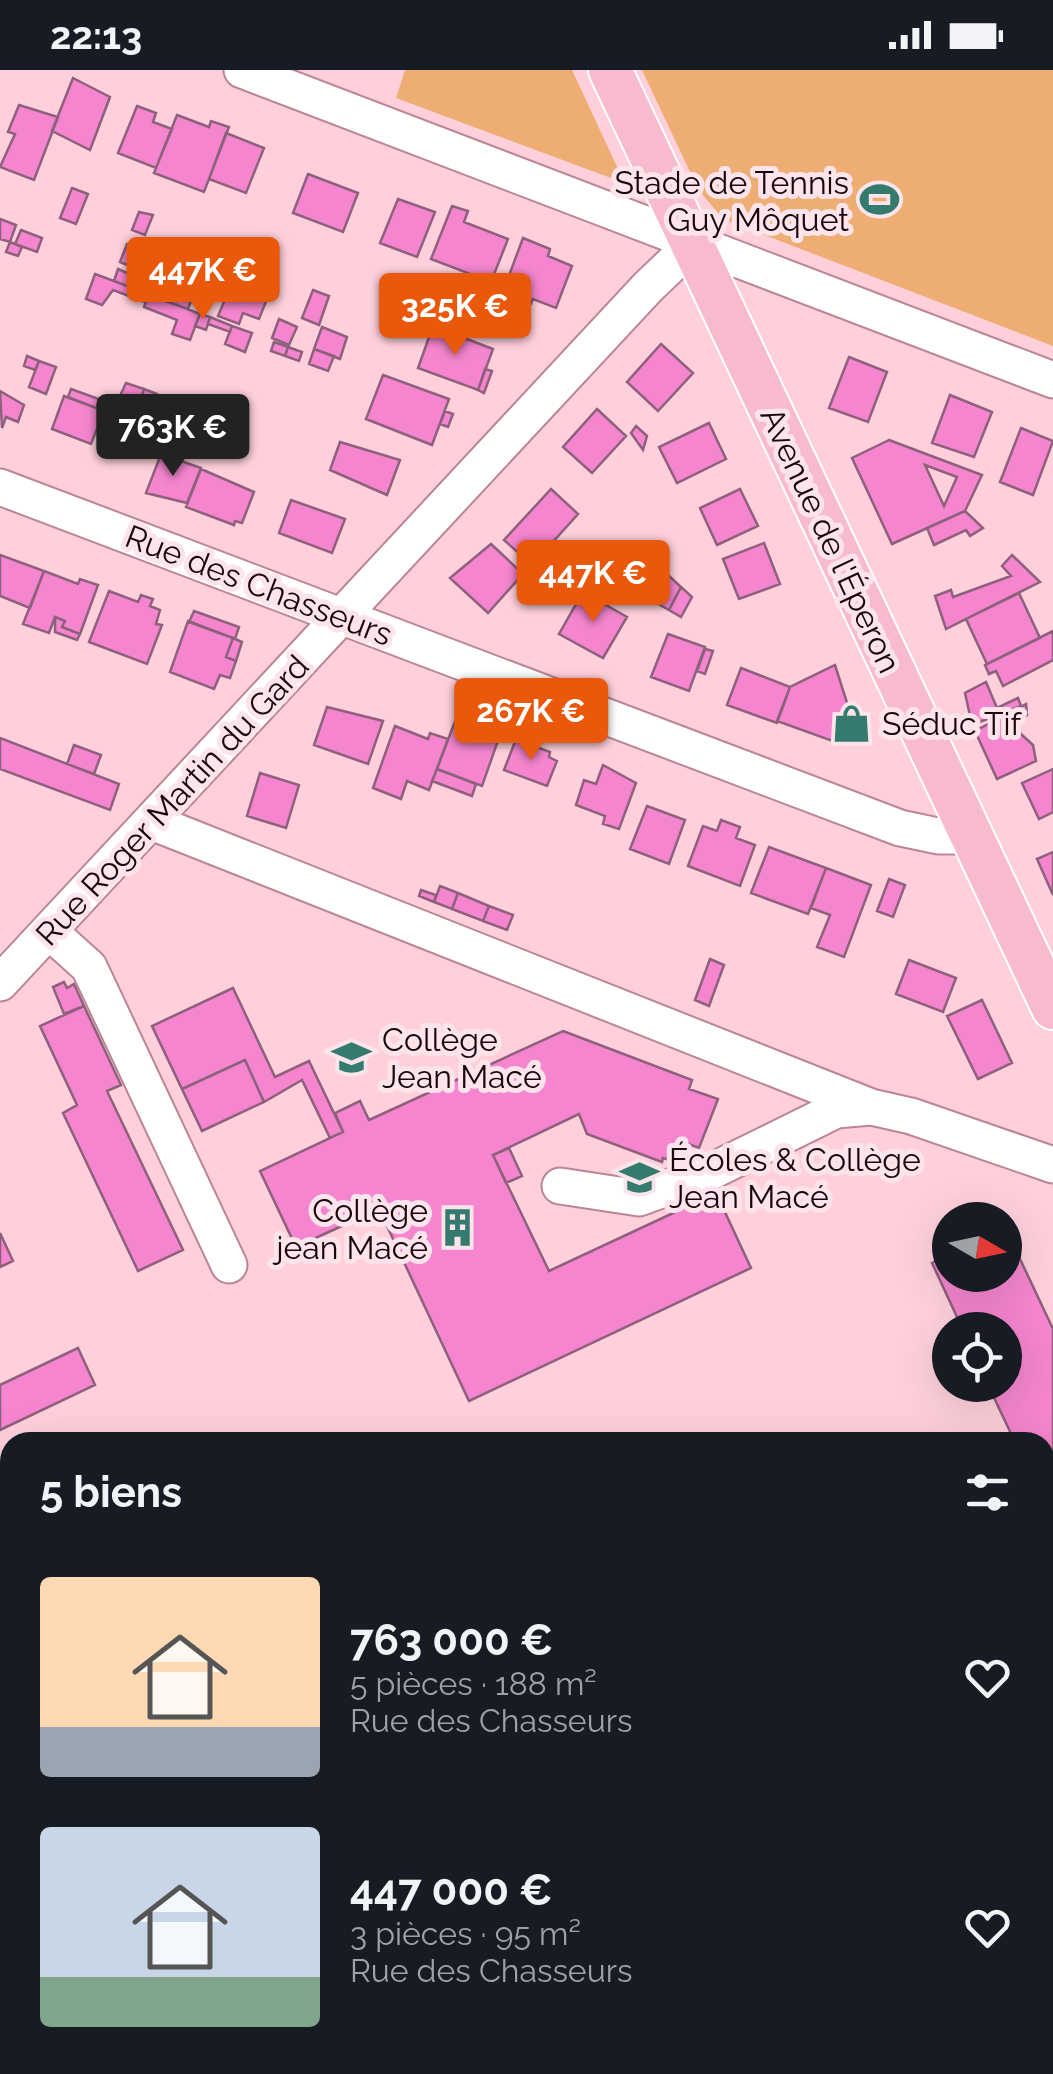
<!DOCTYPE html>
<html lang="fr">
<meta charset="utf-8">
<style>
:root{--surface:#171b24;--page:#20242c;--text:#f1f3f6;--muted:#9ea1a6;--accent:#ea580c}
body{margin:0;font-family:Raleway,sans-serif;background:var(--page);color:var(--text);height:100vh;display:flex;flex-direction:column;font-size:38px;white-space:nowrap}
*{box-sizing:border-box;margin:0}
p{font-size:32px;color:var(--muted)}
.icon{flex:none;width:55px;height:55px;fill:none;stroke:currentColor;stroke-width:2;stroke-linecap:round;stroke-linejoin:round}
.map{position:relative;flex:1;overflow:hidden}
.sheet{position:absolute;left:0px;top:1362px;width:1055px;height:642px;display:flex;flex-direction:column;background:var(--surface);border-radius:30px 30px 0 0;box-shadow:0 10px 40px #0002}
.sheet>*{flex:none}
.needle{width:65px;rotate:99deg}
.buttons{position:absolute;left:932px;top:1132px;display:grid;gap:20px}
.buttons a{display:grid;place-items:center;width:90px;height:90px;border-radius:50%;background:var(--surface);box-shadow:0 10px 40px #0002;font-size:50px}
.price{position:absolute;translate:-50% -85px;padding:0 22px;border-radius:10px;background:var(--accent);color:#fff;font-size:32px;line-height:65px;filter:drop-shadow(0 2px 5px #0008)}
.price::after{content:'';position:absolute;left:50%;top:60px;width:30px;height:22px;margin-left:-15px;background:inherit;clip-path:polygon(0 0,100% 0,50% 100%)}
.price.selected{background:#222;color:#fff}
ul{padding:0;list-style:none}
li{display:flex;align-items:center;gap:30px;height:250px;padding:0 40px}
li span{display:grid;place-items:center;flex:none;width:280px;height:200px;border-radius:10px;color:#555}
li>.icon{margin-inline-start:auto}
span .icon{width:120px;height:120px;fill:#fffc;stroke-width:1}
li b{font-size:42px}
h2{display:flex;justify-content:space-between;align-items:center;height:120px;padding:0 40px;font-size:42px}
.status{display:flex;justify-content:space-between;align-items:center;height:70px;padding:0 50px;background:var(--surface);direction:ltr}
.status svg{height:28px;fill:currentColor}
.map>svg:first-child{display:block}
</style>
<div class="status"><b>22:13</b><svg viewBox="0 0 49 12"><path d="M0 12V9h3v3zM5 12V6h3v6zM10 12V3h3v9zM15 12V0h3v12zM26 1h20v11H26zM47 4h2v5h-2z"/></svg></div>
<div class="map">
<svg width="1053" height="2004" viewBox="0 0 1053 2004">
<rect width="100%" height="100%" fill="#ffd0db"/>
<path fill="#eead73" d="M405 0H572L620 103 611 108 396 28Z
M642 0H1053V276L723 149 698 119Z"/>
<path fill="#f485ce" stroke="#8d617c" stroke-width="2.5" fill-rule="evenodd" d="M73 8 110 27 90 80 52 61Z
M19 35 58 47 34 110 0 97 15 64 8 62Z
M137 36 156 43 153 52 172 59 156 98 118 83Z
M177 45 209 57 211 51 229 57 204 122 154 103Z
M226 63 264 78 246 123 209 109Z
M308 104 358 123 343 162 293 143Z
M72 118 88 124 76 154 60 148Z
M398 129 435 142 417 187 380 173Z
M452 136 468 141 464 152 508 169 491 212 431 189Z
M139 142 153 145 145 165 132 160Z
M0 149 16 155 10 172 0 169Z
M21 160 42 168 37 182 15 174Z
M523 168 550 179 548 186 572 196 556 238 533 229 528 240 510 233 514 223 504 219Z
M10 172 22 177 18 186 6 182Z
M127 174 137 177 130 196 120 192Z
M118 199 134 206 130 217 114 211Z
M95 204 149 224 145 232 113 220 102 235 86 229Z
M134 206 167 218 162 230 130 217Z
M233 210 269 224 259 249 243 243 239 254 218 246Z
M167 218 192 228 188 239 162 230Z
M313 220 329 226 319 255 302 248Z
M149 224 200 244 190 270 172 264 177 250 144 237Z
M200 244 210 247 206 260 195 256Z
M210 247 232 256 230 262 208 254Z
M279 249 297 257 289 275 272 268Z
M232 256 252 263 245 282 225 274Z
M433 256 493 279 478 320 418 298Z
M322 257 347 267 340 289 314 279Z
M274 272 288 277 285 286 271 281Z
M661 274 693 303 658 341 627 312Z
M288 277 302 282 299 291 285 286Z
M314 279 334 286 328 301 309 294Z
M27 286 39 291 35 300 24 296Z
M849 287 887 302 868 352 829 338Z
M39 291 56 297 46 324 29 317Z
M485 299 492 301 484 323 478 320Z
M383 305 449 329 432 375 366 349Z
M126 313 144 319 139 335 151 340 155 329 166 333 153 371 130 362 126 371 103 362Z
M71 319 107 332 104 341 68 327Z
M144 319 157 324 151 340 139 335Z
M0 321 24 335 18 352 6 347 2 358Z
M950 325 992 342 974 387 932 373Z
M64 326 104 341 91 374 52 359Z
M597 339 626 366 592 403 563 377Z
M445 341 453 344 448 357 440 354Z
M709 353 726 389 677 413 659 377Z
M636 356 647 366 643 380 631 363Z
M1021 358 1053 371 1033 425 1000 412Z
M889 370 982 405 965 441 892 474 852 388ZM925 395 957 407 944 436Z
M340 372 400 390 387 425 330 400Z
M161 384 201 398 187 433 146 423Z
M201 399 254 422 242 453 235 451 234 455 186 437Z
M551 419 578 444 532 495 504 470Z
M740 419 758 456 717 475 700 438Z
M291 430 345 449 332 483 279 463Z
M965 441 983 458 970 466 966 460 934 475 927 458Z
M553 472 564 482 543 505 532 495Z
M764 473 780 514 739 529 723 489Z
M491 474 523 504 488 543 450 508Z
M0 485 44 501 30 538 0 526Z
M1012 485 1040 512 946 559 935 526 951 520 953 527 1011 506 1002 496Z
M44 501 78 514 80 509 98 515 80 564 62 557 65 551 55 547 49 563 23 554Z
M668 505 681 517 669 540 653 531Z
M681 517 692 527 681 547 669 540Z
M109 521 138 532 141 525 153 529 150 536 160 540 156 554 162 555 147 594 89 572Z
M583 522 627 547 603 588 559 564Z
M1019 523 1040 568 987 594 966 549Z
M194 541 239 557 235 569 189 552Z
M55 547 65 551 62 557 80 564 77 570 55 562Z
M188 551 233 568 226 587 236 591 230 608 220 605 214 619 170 602Z
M1053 561V590L1003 616 996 601 989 604 985 595Z
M668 564 705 577 689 621 651 607Z
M233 568 242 572 236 591 226 587Z
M705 579 713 581 705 604 697 601Z
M835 595 857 664 838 673 777 651 790 617Z
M741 598 790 617 777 653 727 635Z
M986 612 997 638 1018 628 1021 636 972 655 965 623Z
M1026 634 1027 645 1010 654 1033 675 1036 691 997 709 975 661Z
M327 637 383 651 368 694 314 675Z
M457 646 501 662 482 716 437 699Z
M395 656 428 669 430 663 448 669 429 720 407 711 401 729 373 718Z
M0 668 119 714 110 740 0 699Z
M516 669 550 682 549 687 557 691 547 716 504 700Z
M74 675 101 685 94 704 67 694Z
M603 695 636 713 619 759 603 754 605 746 576 735 584 710 596 714Z
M437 699 476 714 472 726 432 711Z
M1053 699V742L1039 749 1022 713Z
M260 703 299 715 286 758 247 746Z
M647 736 685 750 669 794 630 779Z
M721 750 740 757 736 768 755 775 740 816 688 796 703 756 717 761Z
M769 777 826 798 808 844 751 823Z
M1053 782V825L1037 789Z
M826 798 871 815 844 887 817 877 830 845 811 838Z
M889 809 905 815 893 847 877 841Z
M440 816 458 823 452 839 434 832Z
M421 820 436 825 434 832 419 826Z
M458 823 489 836 483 851 452 839Z
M489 836 513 845 507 860 483 851Z
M710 889 724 895 709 936 695 930Z
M909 890 956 908 943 942 896 924Z
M64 912 67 918 74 914 84 936 64 944 53 917Z
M233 918 275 1007 309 991 343 1062 330 1068 302 1010 264 1032 245 990 182 1019 152 956Z
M982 930 1012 993 978 1009 947 946Z
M84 936 121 1015 107 1021 183 1180 138 1201 63 1043 77 1035 40 956Z
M563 961 692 1010 689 1019 718 1029 699 1078 678 1070 670 1090 663 1088 662 1092 587 1064 579 1044 493 1085 549 1201 716 1123 751 1198 469 1331 379 1139 296 1177 260 1101 343 1062 335 1043 360 1031 369 1050Z
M245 990 264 1032 202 1061 182 1019Z
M509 1078 522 1106 506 1113 493 1085Z
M1005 1157 1053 1259V1379L1045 1382V1372H1015L988 1315H1005V1260H963L932 1193 950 1184V1205H1005Z
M0 1163 13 1191 0 1197Z
M78 1278 95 1315 0 1360V1315Z
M1053 1611V1648L1045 1631V1615Z
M1047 1872 1053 1884V1918L1045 1921Z
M10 1883V1959L0 1938V1888Z
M27 1995H74L78 2004H32Z
M368 1995H413L417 2004H372Z
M821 1995H890L871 2004H826Z"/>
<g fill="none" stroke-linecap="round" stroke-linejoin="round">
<defs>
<path id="minor" d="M242 0 1053 310
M0 417 900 758 938 766H970
M152 752 871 1037
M50 862 89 897 229 1195
M0 913 648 217 692 175
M560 1116 639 1128 708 1103 836 1040 871 1037 911 1046 1053 1095
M1045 1454 1053 1451
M0 1490 10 1511
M1045 1799 1053 1796
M240 1995 244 2004
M805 1995 810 2004
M601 2004 622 1995"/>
<path id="major" d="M610 0 1053 938"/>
</defs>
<use href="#minor" stroke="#bb8593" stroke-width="39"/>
<use href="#major" stroke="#fff" stroke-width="46"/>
<path stroke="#b18c95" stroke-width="6" stroke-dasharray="8 8" stroke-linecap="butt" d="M0 1413 10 1433
M0 1558 10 1580
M1045 1648 1053 1664
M0 1821 10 1816
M293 1995 298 2004
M364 1995 368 2004
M332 2004 353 1995"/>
<use href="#minor" stroke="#fff" stroke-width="35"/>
<use href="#major" stroke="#f7bbcd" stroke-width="42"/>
</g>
<defs>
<symbol id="stadium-bare" viewBox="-9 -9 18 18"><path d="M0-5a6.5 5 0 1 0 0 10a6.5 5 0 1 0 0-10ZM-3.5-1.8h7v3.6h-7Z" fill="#347a6f" stroke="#fde4ea" stroke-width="2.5" paint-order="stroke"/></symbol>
<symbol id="shop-bare" viewBox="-9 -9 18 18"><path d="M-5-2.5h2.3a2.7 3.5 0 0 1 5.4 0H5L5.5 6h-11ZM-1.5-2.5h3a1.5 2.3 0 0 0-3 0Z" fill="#347a6f" stroke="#fde4ea" stroke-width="2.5" paint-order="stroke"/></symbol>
<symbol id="school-bare" viewBox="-9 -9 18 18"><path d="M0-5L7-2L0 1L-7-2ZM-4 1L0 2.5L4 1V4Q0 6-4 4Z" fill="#347a6f" stroke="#fde4ea" stroke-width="2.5" paint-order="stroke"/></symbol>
<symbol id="building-bare" viewBox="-9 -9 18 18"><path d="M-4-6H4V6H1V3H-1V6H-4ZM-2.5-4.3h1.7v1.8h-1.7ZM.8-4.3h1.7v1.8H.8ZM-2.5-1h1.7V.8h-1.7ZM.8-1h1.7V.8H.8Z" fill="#347a6f" stroke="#fde4ea" stroke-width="2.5" paint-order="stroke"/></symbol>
</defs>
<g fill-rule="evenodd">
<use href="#stadium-bare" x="852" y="102" width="55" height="55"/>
<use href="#shop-bare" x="824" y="626" width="55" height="55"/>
<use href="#school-bare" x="324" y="960" width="55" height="55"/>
<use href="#school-bare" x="612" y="1080" width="55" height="55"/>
<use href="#building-bare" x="430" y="1130" width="55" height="55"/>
</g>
<g text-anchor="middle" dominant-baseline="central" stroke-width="10" stroke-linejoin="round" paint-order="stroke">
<g font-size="32" fill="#18060b" stroke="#fde4ea" text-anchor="start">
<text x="849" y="112" text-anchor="end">Stade de Tennis<tspan x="849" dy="37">Guy Môquet</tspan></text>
<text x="882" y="653">Séduc Tif</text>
<text x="382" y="969">Collège<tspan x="382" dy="37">Jean Macé</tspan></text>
<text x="669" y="1089">Écoles &amp; Collège<tspan x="669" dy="37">Jean Macé</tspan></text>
<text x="428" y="1140" text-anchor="end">Collège<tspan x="428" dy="37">jean Macé</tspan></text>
</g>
<g font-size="32" fill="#18060b" stroke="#fde4ea">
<text transform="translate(831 470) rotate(65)">Avenue de l'Éperon</text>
<text transform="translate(259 515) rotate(21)">Rue des Chasseurs</text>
<text transform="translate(172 730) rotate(-47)">Rue Roger Martin du Gard</text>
</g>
</g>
</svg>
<div class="buttons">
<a><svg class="needle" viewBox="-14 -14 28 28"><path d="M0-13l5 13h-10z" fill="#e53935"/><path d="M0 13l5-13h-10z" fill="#9ea1a6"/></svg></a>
<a><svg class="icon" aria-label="locate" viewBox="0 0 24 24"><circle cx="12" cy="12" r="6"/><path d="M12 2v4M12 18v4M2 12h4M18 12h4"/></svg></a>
</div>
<b class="price" style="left:203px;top:252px">447K €</b>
<b class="price" style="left:455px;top:288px">325K €</b>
<b class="price selected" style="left:173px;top:409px">763K €</b>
<b class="price" style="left:593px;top:555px">447K €</b>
<b class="price" style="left:531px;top:693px">267K €</b>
<section class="sheet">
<h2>5 biens<svg class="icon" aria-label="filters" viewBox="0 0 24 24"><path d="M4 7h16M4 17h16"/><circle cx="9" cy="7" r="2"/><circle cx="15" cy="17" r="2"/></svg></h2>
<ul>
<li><span style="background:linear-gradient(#ffd9b3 75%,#9aa5b1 0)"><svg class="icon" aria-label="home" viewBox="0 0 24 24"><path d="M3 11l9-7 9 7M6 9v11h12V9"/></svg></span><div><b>763 000 €</b><p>5 pièces · 188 m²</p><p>Rue des Chasseurs</p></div><svg class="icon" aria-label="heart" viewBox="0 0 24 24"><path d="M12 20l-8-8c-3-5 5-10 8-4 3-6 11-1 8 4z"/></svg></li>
<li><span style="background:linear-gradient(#c9d6e8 75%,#7fa58c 0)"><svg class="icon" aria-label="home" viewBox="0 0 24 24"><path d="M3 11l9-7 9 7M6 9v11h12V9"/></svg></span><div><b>447 000 €</b><p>3 pièces · 95 m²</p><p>Rue des Chasseurs</p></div><svg class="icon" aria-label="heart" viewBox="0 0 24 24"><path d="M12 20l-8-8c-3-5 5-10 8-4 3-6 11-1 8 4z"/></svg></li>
</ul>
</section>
</div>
